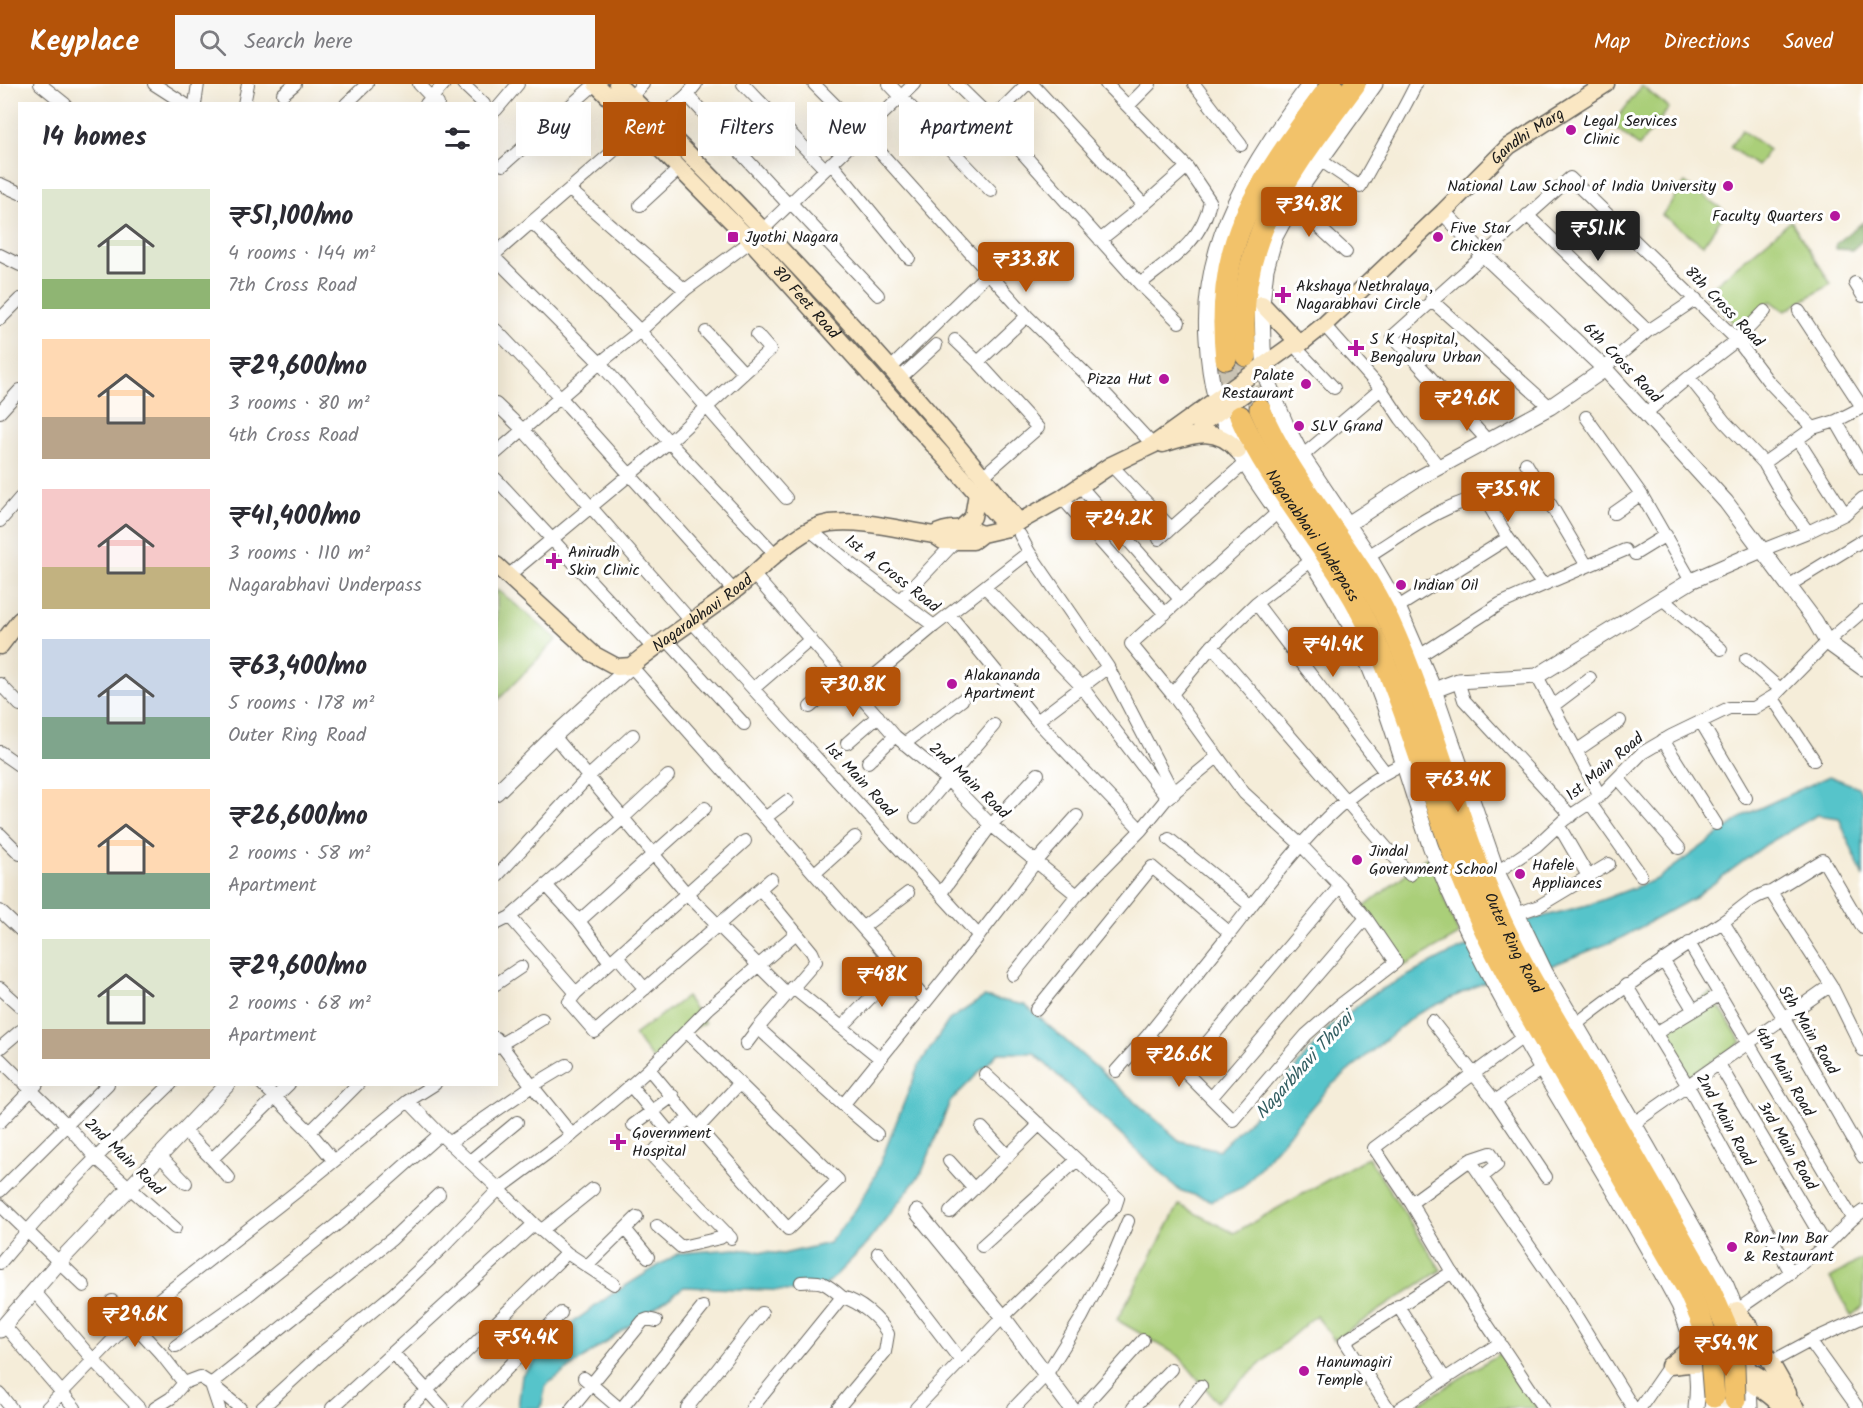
<!DOCTYPE html>
<meta charset="utf-8">
<style>
:root{--surface:#fff;--page:#f7f7f7;--text:#2b2b33;--muted:#7c7c81;--accent:#b45309}
body{margin:0;font-family:Kalam,sans-serif;background:var(--page);color:var(--text);height:100vh;display:flex;flex-direction:column;font-size:22px;white-space:nowrap}
*{box-sizing:border-box;margin:0}
p{font-size:20px;color:var(--muted)}
.icon{flex:none;width:33px;height:33px;fill:none;stroke:currentColor;stroke-width:2;stroke-linecap:round;stroke-linejoin:round}
.map{position:relative;flex:1;overflow:hidden}
.sheet{position:absolute;left:18px;top:18px;width:480px;height:984px;display:flex;flex-direction:column;background:var(--surface);border-radius:0px;box-shadow:0 6px 24px #0002}
.sheet>*{flex:none}
.banner{position:absolute;left:516px;top:18px;width:570px;height:54px;display:flex;gap:12px}
.price{position:absolute;translate:-50% -51px;padding:0 14px;border-radius:6px;background:var(--accent);color:#fff;font-size:20px;line-height:39px;filter:drop-shadow(0 2px 3px #0008)}
.price::after{content:'';position:absolute;left:50%;top:36px;width:18px;height:14px;margin-left:-9px;background:inherit;clip-path:polygon(0 0,100% 0,50% 100%)}
.price.on{background:#222;color:#fff}
ul{padding:0;list-style:none}
li{display:flex;align-items:center;gap:18px;height:150px;padding:0 24px}
li span{display:grid;place-items:center;flex:none;width:168px;height:120px;border-radius:0px;color:#555}
li>.icon{margin-inline-start:auto}
span .icon{width:72px;height:72px;fill:#fffc;stroke-width:1}
li b{font-size:26px}
h2{display:flex;justify-content:space-between;align-items:center;height:72px;padding:0 24px;font-size:26px}
.chip{padding:0 21px;border-radius:0px;background:var(--surface);box-shadow:0 6px 24px #0002;font-size:21px;line-height:54px}
.chip.on{background:var(--accent);color:#fff}
header{display:flex;align-items:center;gap:36px;box-sizing:border-box;height:84px;padding:0 30px;background:var(--accent);color:#fff}
header strong{font-size:28px}
nav{display:flex;gap:33px;margin-inline-start:auto;font-size:21px}
.search{width:420px;height:54px;background:var(--page);display:flex;align-items:center;gap:15px;box-sizing:border-box;padding:0 21px;border-radius:0px;color:var(--muted);font-size:22px}
.map>svg:first-child{display:block}
</style>
<header>
<strong>Keyplace</strong>
<div class="search"><svg class="icon" aria-label="search" viewBox="0 0 24 24"><circle cx="10" cy="10" r="6"/><path d="M15 15l6 6"/></svg>Search here</div>
<nav><a>Map</a><a>Directions</a><a>Saved</a></nav>
</header>
<div class="map">
<svg width="1863" height="1324" viewBox="0 0 1863 1324">
<rect width="100%" height="100%" fill="#fff"/>
<filter id="ink" filterUnits="userSpaceOnUse"><feTurbulence type="fractalNoise" baseFrequency=".0167" numOctaves="2"/><feDisplacementMap in="SourceGraphic" scale="12" xChannelSelector="R" yChannelSelector="G"/><feConvolveMatrix kernelMatrix="1 2 1 2 8 2 1 2 1" color-interpolation-filters="sRGB"/></filter>
<filter id="wash" filterUnits="userSpaceOnUse"><feTurbulence type="fractalNoise" baseFrequency=".008" numOctaves="4" result="noise"/><feDisplacementMap in="SourceGraphic" scale="24" xChannelSelector="R" yChannelSelector="G"/><feGaussianBlur stdDeviation="1.35" result="paint"/><feColorMatrix in="noise" values="0 0 0 0 0 0 0 0 0 0 0 0 0 0 0 0 0 1.4 0 .05"/><feComposite in="paint" operator="in"/></filter>
<g filter="url(#wash)">
<rect width="100%" height="100%" fill="#f5edd9"/>
<path fill="#aacf79" stroke="#63764a" stroke-width="1.5" d="M1642 2 1669 24 1639 62 1612 41Z
M1742 46 1769 66 1757 82 1730 63Z
M1685 99 1726 128 1703 161 1662 131Z
M1791 137 1831 200 1785 227 1771 217 1738 244 1705 209Z
M497 505 557 555 497 617Z
M1428 772 1459 851 1404 882 1362 825Z
M1710 909 1742 958 1690 992 1658 943Z
M686 913 705 939 687 948 654 977 634 951Z
M1368 1073 1441 1186 1334 1256 1316 1231 1217 1318 1179 1272 1117 1236 1179 1121 1234 1149Z
M1863 1174V1222L1851 1232 1830 1194Z
M1502 1268 1537 1324H1412Z"/>
<path fill="#87b269" stroke="#526742" stroke-width="1.5" d="M1863 138V156L1852 166 1836 165V160Z"/>
<path fill="#56c4ca" stroke="#397073" stroke-width="1.5" d="M1829 692 1858 703 1863 712V793L1839 734 1817 731 1767 760 1692 815 1619 855 1548 883 1481 900 1415 931 1328 1004 1243 1103 1212 1117 1179 1106 1034 969H998L950 1018 922 1088 864 1163 819 1208 684 1203 546 1301 541 1324H518L522 1291 568 1242 612 1210 679 1169 736 1165 783 1170 829 1159 856 1125 875 1092 918 983 949 936 984 913 1025 921 1180 1057 1219 1066 1260 1026 1329 944 1373 910 1449 870 1526 837 1591 820 1657 795 1745 731Z"/>
</g>
<g filter="url(#ink)">
<g fill="none" stroke-linecap="round" stroke-linejoin="round">
<path stroke="#cac3b3" stroke-width="21" stroke-dasharray="21 10" stroke-linecap="butt" d="M1246 272 1260 325
M1226 275 1230 300 1237 323"/>
<defs>
<path id="minor" d="M40 0 65 20
M154 0 185 20
M419 0 438 20
M463 0 484 20
M696 0 687 11 788 120
M743 0 825 85
M814 0 863 49 1027 232 1101 305 1153 361
M889 0 991 107
M956 0 992 35 1027 0
M1032 0 1144 121
M1106 0 1187 83 1210 117C1203 157 1170 176 1140 200
M1194 0 1241 61
M283 10 295 0
M631 13 643 0
M195 20 198 0
M244 20 248 0
M346 20 367 0
M426 20 444 0
M1128 22 1150 0
M496 26 518 0
M992 35 1140 200 1179 238
M1320 76 1360 103C1378 69 1399 35 1416 0
M831 79 909 174
M503 81 595 0
M0 100 20 109
M570 106 685 206
M790 118 878 211
M1293 119 1346 168
M640 121 679 85
M1527 131 1648 247
M532 138 640 247 786 414
M1100 156 1144 121 1187 83
M496 169 640 44 655 38 687 11
M0 171 20 181
M496 175 600 279 669 358 775 470
M1855 199 1863 212
M1431 216 1550 323
M1799 227 1862 323
M0 235 20 215
M1324 241 1381 305 1401 335 1439 383
M496 246 560 313 734 507
M955 256 978 278 1038 344 983 392
M1299 267 1334 304
M978 278 1027 232
M891 284 988 189
M1604 284 1648 247 1696 215
M744 289 770 266 757 251
M1689 293 1737 256 1765 227
M900 294 936 261
M496 320 523 346 691 537 979 852
M0 328 20 306
M1646 329 1689 293 1725 338 1764 379 1787 419 1808 448 1845 430 1863 414
M1586 333 1641 410 1691 497
M1836 337 1863 384
M1797 355 1845 430
M1487 356 1393 252 1570 94 1737 256 1768 297 1813 344
M496 369 600 279 640 247 685 206 751 157 914 0
M1302 372 1381 305
M1526 379 1587 482
M1764 379 1813 344 1836 337 1863 323
M1111 381 1171 444
M496 395 653 564
M1080 402 1180 515
M1062 414 1165 530
M1614 429 1641 410
M0 437 20 414
M810 446 849 478 934 542 856 607
M1020 451 1029 468 1108 583 1174 710
M1159 455 1245 379
M1762 466 1808 448
M1635 470 1666 451
M1368 472C1401 452 1446 417 1484 413L1508 454
M753 490 895 652 947 695 991 741 1077 811
M509 491 669 358 744 289 706 248
M1788 502 1863 456
M985 503 1082 603 1167 714
M1661 514 1721 565
M900 516 955 458
M1256 519 1385 688
M1398 523 1508 454 1543 501 1625 466
M950 531 1037 637 1141 746
M934 542 1029 468
M666 555 744 640
M1212 562 1410 791
M1419 572 1500 520 1543 501
M1746 575 1780 605
M631 582 926 916
M1537 592 1600 712
M1458 597 1464 616 1571 732
M0 600 20 621
M753 605 811 555
M1172 610 1212 562 1256 519 1312 476
M1772 613 1814 676
M1553 622 1590 594
M810 623 844 594
M1037 637 1108 583
M1701 638 1746 714
M554 652 687 810 787 910
M1663 656 1716 740
M847 659 878 632
M904 660 962 616
M1576 667 1620 637
M0 668 20 682
M868 678 895 652
M1618 694 1679 764
M1590 719 1641 791
M916 733 994 641
M765 734 787 717
M1559 742 1588 792
M0 750 20 770
M1169 755 1251 822
M745 757 576 909 569 918 595 948 771 795
M1497 788 1536 762 1564 736 1600 712 1642 669 1671 652 1729 624H1754L1774 612 1827 558 1863 527
M815 789 855 753
M496 793 589 692 633 651
M546 801 579 837 610 878
M760 805 812 868 816 877 758 944 843 1021 974 858 1035 779 1077 732
M1771 808 1823 776 1863 844
M941 809 991 741 1038 690
M0 827 20 846
M1516 830 1539 822 1609 780
M510 833 576 909
M579 837 705 724
M1723 838 1783 933 1863 1073
M496 840 510 833 622 735 668 692
M863 843 908 809
M1689 859 1852 1134
M617 872 645 905
M1663 876 1693 925
M1013 891 1077 811 1141 746 1167 714 1217 673
M496 900 521 883
M1626 901 1688 1002 1791 1189
M792 903 880 974
M0 904 20 922
M1036 926 1152 783 1230 849C1277 789 1332 711 1403 680
M1432 937 1495 1017
M1575 941C1622 904 1671 871 1721 839 1738 829 1751 811 1771 808L1831 901 1863 966
M842 943 899 884
M1656 949 1719 911
M1148 951 1233 1036 1306 951 1340 921 1396 878 1366 834 1340 802 1301 761 1244 709 1172 610 1131 560 1278 428
M1523 953 1374 1064 1411 1119 1452 1188 1543 1324
M496 954 532 1002
M746 960 758 944
M496 963 542 935
M0 964 20 947
M0 975 20 995
M1719 980 1826 1161
M649 985 698 1044 788 1145 838 1096 687 948
M1542 985 1495 1017 1546 1093
M1116 987 1148 951 1230 849
M1183 987 1340 802
M25 1000 67 1041 95 1073 175 1144
M262 1000 310 1048 358 1000
M630 1001 670 1049
M537 1008 572 1051
M1211 1014 1366 834
M408 1017 440 1050 499 1105 534 1140 567 1169 614 1200
M843 1021 877 1050
M690 1034 670 1049 651 1071 731 1154
M0 1038 37 1000
M1634 1039 1831 901
M633 1041 673 1012
M698 1044 740 999
M982 1044 1008 1072
M185 1048 212 1075 289 1000
M310 1048 334 1077
M449 1059 532 1002 567 981
M160 1072 186 1099
M212 1075 229 1094
M1470 1076 1491 1069 1497 1081 1482 1093
M470 1077 517 1038
M949 1077 974 1105
M0 1107 108 1000
M1411 1119 1470 1076 1567 1217 1633 1324
M0 1121 84 1202
M950 1128 1040 1040
M657 1142 681 1163 720 1154 727 1149
M625 1145 648 1173
M542 1146 593 1105
M982 1162 1077 1076
M878 1169 961 1277
M0 1179C53 1115 111 1058 171 1000
M587 1182 637 1133
M801 1198C822 1196 826 1199 842 1213
M34 1207 93 1276 139 1324
M112 1217 162 1271 184 1299
M1398 1222 1445 1295
M1737 1226C1767 1205 1797 1185 1825 1162 1838 1150 1848 1137 1863 1127
M4 1241 75 1324
M1810 1257 1858 1324
M176 1262 247 1212 351 1129 440 1050
M393 1269 443 1324
M1771 1278 1810 1257 1863 1233
M584 1294 619 1324
M0 1310 11 1324
M47 1324 131 1237 296 1108 408 1017 435 1000
M155 1324 171 1314 184 1299 200 1293 211 1300 240 1324
M219 1324 211 1300 392 1155 439 1110
M262 1324 324 1267 392 1211 443 1163 499 1105 572 1051 621 1010 649 985 708 925 795 850
M332 1324 534 1140
M409 1324 567 1169
M469 1324 561 1229
M572 1324 643 1237 648 1235 656 1237
M622 1324 703 1223
M687 1324 762 1229
M752 1324 842 1213C860 1218 879 1234 888 1250L885 1268 838 1324
M916 1324 1003 1233 1115 1123 1118 1114 985 990
M1014 1324 1046 1291 1082 1233 1113 1173 1128 1137
M1082 1324 1143 1256
M1133 1324 1171 1285
M1184 1324 1201 1302
M1388 1324 1345 1257 1452 1188
M1400 1324 1500 1259
M1640 1324 1669 1282"/>
<path id="tertiary" d="M1310 0C1254 77 1200 155 1207 255 1208 274 1211 297 1216 316 1230 365 1265 410 1294 451 1315 481 1335 512 1352 545 1387 614 1405 690 1431 764 1440 787 1450 810 1461 833 1523 968 1610 1090 1679 1221 1693 1255 1701 1287 1696 1324
M1375 0 1304 99 1275 153 1266 185 1262 220 1263 263 1266 294 1287 343 1302 372 1365 466 1398 523 1434 606 1497 788 1545 888 1647 1062 1726 1201C1746 1247 1748 1275 1750 1324
M1443 128 1484 171 1605 285 1726 418 1815 537 1827 558 1863 584
M1348 440 1415 396 1550 323 1605 285
M1426 609 1458 597 1537 592 1691 497 1762 466
M496 709 554 652 631 582
M917 1128 1003 1233 1071 1324
M0 1246 59 1178 228 1000"/>
<g id="secondary">
<path id="s1" d="M596 0 751 157 1008 444"/>
<path d="M617 0C689 68 757 139 824 211 891 284 958 359 1019 438"/>
<path d="M1262 220 1300 260"/>
<path d="M1200 341 1245 309"/>
<path d="M1163 360C1192 351 1216 341 1238 367"/>
<path d="M959 446 973 433 977 409"/>
<path id="s2" d="M982 450C968 444 947 442 934 451L943 457H973L982 450 1008 444 1062 414 1111 381 1153 361 1292 261 1300 260 1324 241 1443 128 1509 62 1606 0"/>
<path id="s3" d="M496 481 593 570 617 583 631 582C664 555 700 533 734 507 760 487 796 444 830 439 863 435 900 446 934 451"/>
<path d="M0 562 20 536"/>
<path d="M1737 1226 1754 1249 1788 1309"/>
<path d="M1782 1324C1771 1308 1726 1283 1706 1280 1694 1279 1681 1281 1669 1282L1693 1262C1720 1266 1781 1301 1796 1324"/>
</g>
<g id="trunk">
<path d="M1246 272C1232 156 1291 87 1355 0"/>
<path d="M1226 275C1221 229 1225 178 1244 135 1265 89 1302 41 1332 0"/>
<path id="s4" d="M1260 325C1292 402 1353 461 1389 537 1433 632 1455 735 1498 830 1521 882 1552 930 1580 978 1623 1053 1666 1128 1709 1203L1725 1239 1732 1262"/>
<path id="s5" d="M1240 332C1273 407 1331 465 1367 539 1414 636 1437 742 1482 840 1507 894 1538 945 1568 997 1608 1067 1649 1137 1689 1208L1700 1233 1710 1262"/>
</g>
</defs>
<use href="#minor" stroke="#68655e" stroke-width="14"/>
<use href="#tertiary" stroke="#68655e" stroke-width="17"/>
<use href="#secondary" stroke="#68655e" stroke-width="19"/>
<use href="#trunk" stroke="#68655e" stroke-width="23"/>
<use href="#minor" stroke="#fff" stroke-width="12"/>
<use href="#tertiary" stroke="#fff" stroke-width="15"/>
<use href="#secondary" stroke="#fae7c3" stroke-width="16"/>
<use href="#trunk" stroke="#f2c26a" stroke-width="21"/>
<defs>
<path id="trunk-bridge" d="M1710 1262 1714 1313
M1732 1262 1734 1282 1735 1316"/>
</defs>
<use href="#trunk-bridge" stroke="#68655e" stroke-width="23" stroke-linecap="butt"/>
<use href="#trunk-bridge" stroke="#f2c26a" stroke-width="21"/>
</g>
</g>
<g fill="#b5179e" stroke="#fff" stroke-width="2">
<circle cx="1571" cy="46" r="6"/>
<circle cx="1728" cy="102" r="6"/>
<circle cx="1835" cy="132" r="6"/>
<rect x="727" y="147" width="12" height="12" rx="3"/>
<circle cx="1438" cy="153" r="6"/>
<path d="M1280 202h6v6h6v6h-6v6h-6v-6h-6v-6h6z"/>
<path d="M1353 255h6v6h6v6h-6v6h-6v-6h-6v-6h6z"/>
<circle cx="1164" cy="295" r="6"/>
<circle cx="1306" cy="300" r="6"/>
<circle cx="1299" cy="342" r="6"/>
<path d="M551 468h6v6h6v6h-6v6h-6v-6h-6v-6h6z"/>
<circle cx="1401" cy="501" r="6"/>
<circle cx="952" cy="600" r="6"/>
<circle cx="1357" cy="776" r="6"/>
<circle cx="1520" cy="790" r="6"/>
<path d="M615 1049h6v6h6v6h-6v6h-6v-6h-6v-6h6z"/>
<circle cx="1732" cy="1163" r="6"/>
<circle cx="1304" cy="1287" r="6"/>
</g>
<g text-anchor="middle" dominant-baseline="central" stroke-width="6" stroke-linejoin="round" paint-order="stroke">
<g font-size="16" fill="#1c1c1c" stroke="#fff" text-anchor="start">
<text x="1583" y="37">Legal Services<tspan x="1583" dy="18">Clinic</tspan></text>
<text x="1716" y="102" text-anchor="end">National Law School of India University</text>
<text x="1823" y="132" text-anchor="end">Faculty Quarters</text>
<text x="1450" y="144">Five Star<tspan x="1450" dy="18">Chicken</tspan></text>
<text x="745" y="153">Jyothi Nagara</text>
<text x="1296" y="202">Akshaya Nethralaya,<tspan x="1296" dy="18">Nagarabhavi Circle</tspan></text>
<text x="1370" y="255">S K Hospital,<tspan x="1370" dy="18">Bengaluru Urban</tspan></text>
<text x="1294" y="291" text-anchor="end">Palate<tspan x="1294" dy="18">Restaurant</tspan></text>
<text x="1152" y="295" text-anchor="end">Pizza Hut</text>
<text x="1311" y="342">SLV Grand</text>
<text x="568" y="468">Anirudh<tspan x="568" dy="18">Skin Clinic</tspan></text>
<text x="1413" y="501">Indian Oil</text>
<text x="964" y="591">Alakananda<tspan x="964" dy="18">Apartment</tspan></text>
<text x="1369" y="767">Jindal<tspan x="1369" dy="18">Government School</tspan></text>
<text x="1532" y="781">Hafele<tspan x="1532" dy="18">Appliances</tspan></text>
<text x="632" y="1049">Government<tspan x="632" dy="18">Hospital</tspan></text>
<text x="1744" y="1154">Ron-Inn Bar<tspan x="1744" dy="18">&amp; Restaurant</tspan></text>
<text x="1316" y="1278">Hanumagiri<tspan x="1316" dy="18">Temple</tspan></text>
</g>
<g font-size="16" fill="#1c1c1c" stroke="#fff">
<text stroke="none"><textPath href="#s2" startOffset="784">Gandhi Marg</textPath></text>
<text stroke="none"><textPath href="#s1" startOffset="303">80 Feet Road</textPath></text>
<text transform="translate(1724 223) rotate(46)">8th Cross Road</text>
<text transform="translate(1622 279) rotate(46)">6th Cross Road</text>
<text stroke="none"><textPath href="#s5" startOffset="140">Nagarabhavi Underpass</textPath></text>
<text transform="translate(892 490) rotate(38)">1st A Cross Road</text>
<text stroke="none"><textPath href="#s3" startOffset="262">Nagarabhavi Road</textPath></text>
<text transform="translate(1605 683) rotate(-40)">1st Main Road</text>
<text transform="translate(860 696) rotate(47)">1st Main Road</text>
<text transform="translate(969 697) rotate(43)">2nd Main Road</text>
<text stroke="none"><textPath href="#s4" startOffset="594">Outer Ring Road</textPath></text>
<text transform="translate(1808 946) rotate(59)">5th Main Road</text>
<text transform="translate(1784 988) rotate(59)">4th Main Road</text>
<text transform="translate(1725 1036) rotate(61)">2nd Main Road</text>
<text transform="translate(1787 1062) rotate(59)">3rd Main Road</text>
<text transform="translate(124 1073) rotate(44)">2nd Main Road</text>
</g>
<g font-size="18" font-style="italic" fill="#335f62" stroke="#fff">
<text transform="translate(1305 982) rotate(-48)">Nagarbhavi Thorai</text>
</g>
</g>
</svg>
<b class="price" style="left:1309px;top:154px">₹34.8K</b>
<b class="price on" style="left:1598px;top:178px">₹51.1K</b>
<b class="price" style="left:1026px;top:209px">₹33.8K</b>
<b class="price" style="left:1467px;top:348px">₹29.6K</b>
<b class="price" style="left:1508px;top:439px">₹35.9K</b>
<b class="price" style="left:1119px;top:468px">₹24.2K</b>
<b class="price" style="left:1333px;top:594px">₹41.4K</b>
<b class="price" style="left:853px;top:634px">₹30.8K</b>
<b class="price" style="left:1458px;top:729px">₹63.4K</b>
<b class="price" style="left:882px;top:924px">₹48K</b>
<b class="price" style="left:1179px;top:1004px">₹26.6K</b>
<b class="price" style="left:135px;top:1264px">₹29.6K</b>
<b class="price" style="left:526px;top:1287px">₹54.4K</b>
<b class="price" style="left:1726px;top:1293px">₹54.9K</b>
<div class="banner">
<a class="chip">Buy</a>
<a class="chip on">Rent</a>
<a class="chip">Filters</a>
<a class="chip">New</a>
<a class="chip">Apartment</a>
</div>
<section class="sheet">
<h2>14 homes<svg class="icon" aria-label="filters" viewBox="0 0 24 24"><path d="M4 7h16M4 17h16"/><circle cx="9" cy="7" r="2"/><circle cx="15" cy="17" r="2"/></svg></h2>
<ul>
<li><span style="background:linear-gradient(#dfe7d0 75%,#8fb573 0)"><svg class="icon" aria-label="home" viewBox="0 0 24 24"><path d="M3 11l9-7 9 7M6 9v11h12V9"/></svg></span><div><b>₹51,100/mo</b><p>4 rooms · 144 m²</p><p>7th Cross Road</p></div></li>
<li><span style="background:linear-gradient(#ffd9b3 65%,#b9a48a 0)"><svg class="icon" aria-label="home" viewBox="0 0 24 24"><path d="M3 11l9-7 9 7M6 9v11h12V9"/></svg></span><div><b>₹29,600/mo</b><p>3 rooms · 80 m²</p><p>4th Cross Road</p></div></li>
<li><span style="background:linear-gradient(#f6c9c9 65%,#c2b280 0)"><svg class="icon" aria-label="home" viewBox="0 0 24 24"><path d="M3 11l9-7 9 7M6 9v11h12V9"/></svg></span><div><b>₹41,400/mo</b><p>3 rooms · 110 m²</p><p>Nagarabhavi Underpass</p></div></li>
<li><span style="background:linear-gradient(#c9d6e8 65%,#7fa58c 0)"><svg class="icon" aria-label="home" viewBox="0 0 24 24"><path d="M3 11l9-7 9 7M6 9v11h12V9"/></svg></span><div><b>₹63,400/mo</b><p>5 rooms · 178 m²</p><p>Outer Ring Road</p></div></li>
<li><span style="background:linear-gradient(#ffd9b3 70%,#7fa58c 0)"><svg class="icon" aria-label="home" viewBox="0 0 24 24"><path d="M3 11l9-7 9 7M6 9v11h12V9"/></svg></span><div><b>₹26,600/mo</b><p>2 rooms · 58 m²</p><p>Apartment</p></div></li>
<li><span style="background:linear-gradient(#dfe7d0 75%,#b9a48a 0)"><svg class="icon" aria-label="home" viewBox="0 0 24 24"><path d="M3 11l9-7 9 7M6 9v11h12V9"/></svg></span><div><b>₹29,600/mo</b><p>2 rooms · 68 m²</p><p>Apartment</p></div></li>
</ul>
</section>
</div>
